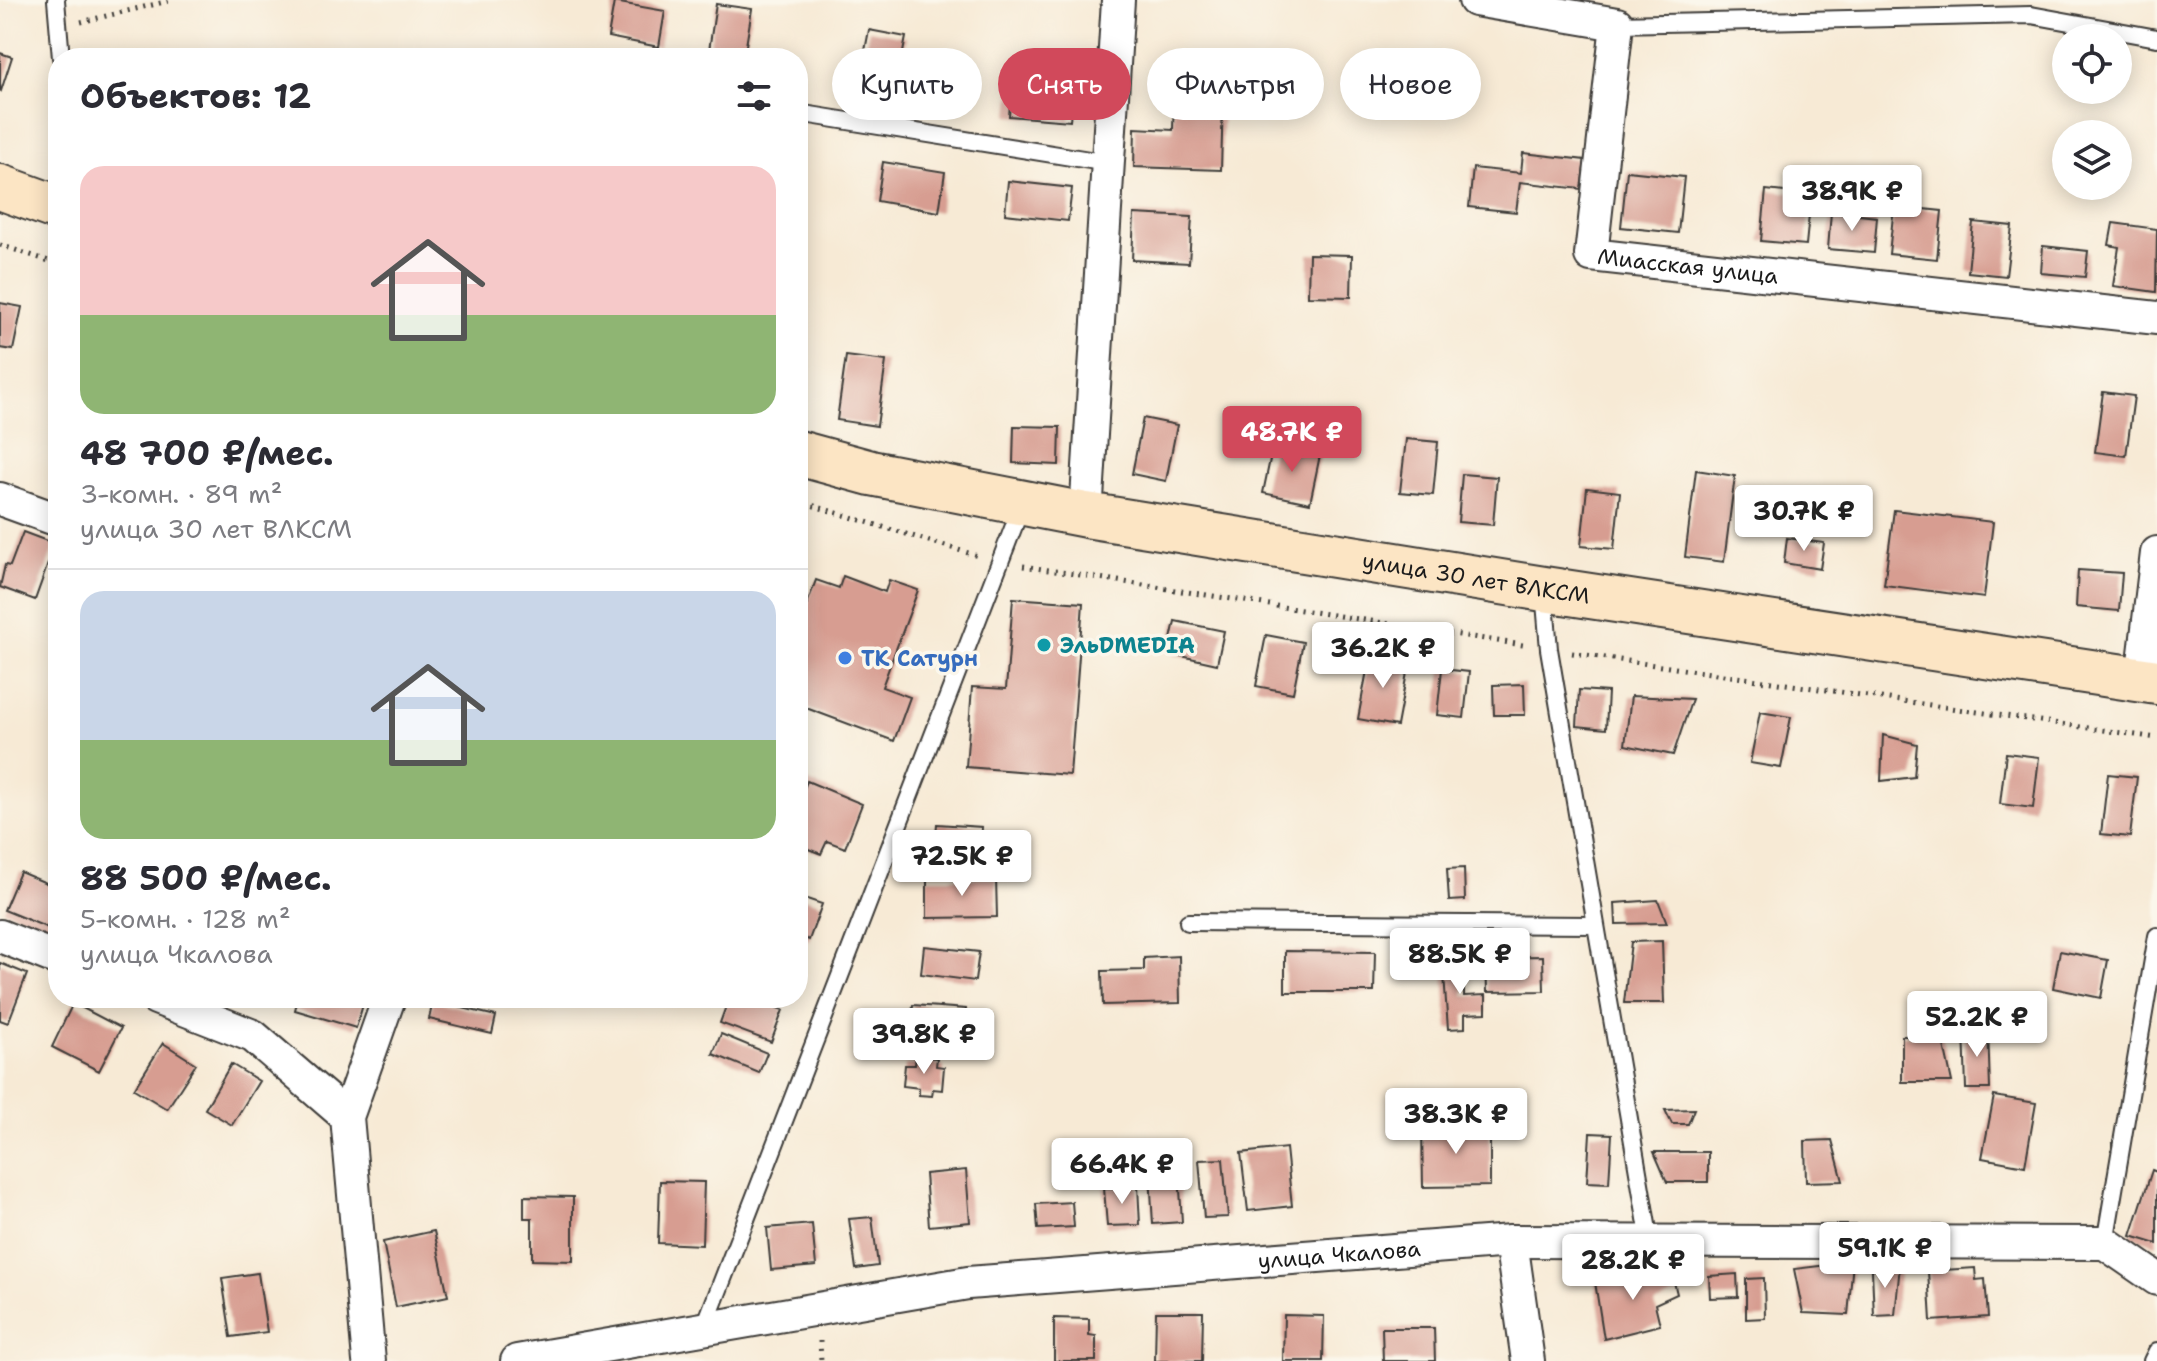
<!DOCTYPE html>
<html lang="ru">
<meta charset="utf-8">
<style>
:root{--surface:#fff;--page:#f7f7f7;--text:#2b2b33;--muted:#7c7c81;--line:#e1e1e2;--accent:#d1495b}
body{margin:0;font-family:"Shantell Sans",sans-serif;background:var(--page);color:var(--text);height:100vh;display:flex;flex-direction:column;font-size:30px;white-space:nowrap}
*{box-sizing:border-box;margin:0}
p{font-size:26px;color:var(--muted)}
.icon{flex:none;width:44px;height:44px;fill:none;stroke:currentColor;stroke-width:2;stroke-linecap:round;stroke-linejoin:round}
.map{position:relative;flex:1;overflow:hidden}
.drawer{position:absolute;left:48px;top:48px;width:760px;height:960px;display:flex;flex-direction:column;background:var(--surface);border-radius:32px;box-shadow:0 4px 20px #0003}
.drawer>*{flex:none}
.banner{position:absolute;left:832px;top:48px;width:760px;height:72px;display:flex;gap:16px}
.buttons{position:absolute;left:2052px;top:24px;display:grid;gap:16px}
.buttons a{display:grid;place-items:center;width:80px;height:80px;border-radius:50%;background:var(--surface);box-shadow:0 4px 20px #0003;font-size:40px}
.price{position:absolute;translate:-50% -68px;padding:0 18px;border-radius:8px;background:#fff;color:#222;font-size:26px;line-height:52px;filter:drop-shadow(0 2px 4px #0008)}
.price::after{content:'';position:absolute;left:50%;top:48px;width:24px;height:18px;margin-left:-12px;background:inherit;clip-path:polygon(0 0,100% 0,50% 100%)}
.price.on{background:var(--accent);color:#fff}
ul{padding:0;list-style:none}
li{display:grid;align-content:center;gap:16px;height:424px;padding:0 32px}
li+li{border-top:2px solid var(--line)}
li span{display:grid;place-items:center;height:248px;border-radius:24px;color:#555}
li>.icon{margin-inline-start:auto}
span .icon{width:144px;height:144px;fill:#fffc;stroke-width:1}
li b{font-size:34px}
h2{display:flex;justify-content:space-between;align-items:center;height:96px;padding:0 32px;font-size:34px}
.tag{padding:0 28px;border-radius:36px;background:var(--surface);box-shadow:0 4px 20px #0003;font-size:28px;line-height:72px}
.tag.on{background:var(--accent);color:#fff}
.map>svg:first-child{display:block}
</style>
<div class="map">
<svg width="2157" height="1361" viewBox="0 0 2157 1361">
<rect width="100%" height="100%" fill="#fbf7ec"/>
<filter id="ink" filterUnits="userSpaceOnUse"><feTurbulence type="fractalNoise" baseFrequency=".0125" numOctaves="2"/><feDisplacementMap in="SourceGraphic" scale="16" xChannelSelector="R" yChannelSelector="G"/><feConvolveMatrix kernelMatrix="1 2 1 2 8 2 1 2 1" color-interpolation-filters="sRGB"/></filter>
<filter id="wash" filterUnits="userSpaceOnUse"><feTurbulence type="fractalNoise" baseFrequency=".006" numOctaves="4" result="noise"/><feDisplacementMap in="SourceGraphic" scale="32" xChannelSelector="R" yChannelSelector="G"/><feGaussianBlur stdDeviation="1.8" result="paint"/><feColorMatrix in="noise" values="0 0 0 0 0 0 0 0 0 0 0 0 0 0 0 0 0 1.4 0 .05"/><feComposite in="paint" operator="in"/></filter>
<g filter="url(#wash)">
<rect width="100%" height="100%" fill="#f7ead5"/>
<g id="blocks">
<path fill="#d79d91" d="M614 2 665 11 659 47 608 37Z
M716 4 752 9 744 58 708 57Z
M869 30 906 37 895 94 858 87Z
M0 53 12 57 1 91 0 90Z
M1013 69 1074 75 1070 121 1009 116Z
M1174 97 1223 99 1221 170 1134 167 1135 128 1173 130Z
M1523 153 1585 160 1581 189 1520 182 1516 212 1469 207 1473 168 1521 173Z
M883 162 945 172 939 212 877 201Z
M1627 171 1684 177 1678 233 1621 227Z
M1008 181 1072 188 1068 221 1005 214Z
M1766 190 1811 195 1806 245 1761 241Z
M1894 206 1942 211 1937 259 1889 254Z
M1831 212 1877 217 1874 253 1828 249Z
M1134 214 1192 217 1189 263 1132 260Z
M1973 222 2012 226 2006 276 1968 272Z
M2113 223 2157 229 2156 292 2113 286 2119 247 2109 245Z
M2043 246 2088 251 2085 277 2041 273Z
M1309 254 1352 255 1351 297 1308 296Z
M0 303 22 307 13 350 0 348Z
M846 356 886 361 877 426 837 420Z
M2103 392 2134 396 2126 456 2095 452Z
M1143 418 1177 425 1166 481 1132 474Z
M1014 426 1060 427 1059 465 1013 463Z
M1406 439 1438 442 1433 495 1400 492Z
M1273 445 1320 455 1310 503 1263 493Z
M1696 470 1735 476 1724 562 1685 557Z
M1462 474 1497 477 1493 525 1458 522Z
M1587 488 1620 492 1614 549 1581 546Z
M1894 510 1993 522 1984 598 1884 585Z
M23 532 55 544 35 600 0 587 5 565 10 566Z
M1787 538 1824 543 1820 569 1784 563Z
M2078 570 2122 573 2119 611 2076 607Z
M843 576 885 592 889 580 918 590 882 687 910 697 894 741 798 705V629L816 580 839 588Z
M1013 598 1083 603 1070 775 966 767 972 687 1006 689Z
M1175 621 1224 631 1217 664 1168 653Z
M1266 635 1303 642 1293 693 1256 686Z
M1370 654 1409 662 1397 726 1358 719Z
M1442 669 1469 672 1464 718 1437 715Z
M1524 684 1525 715H1494L1493 685Z
M1579 690 1608 692 1606 729 1577 726Z
M1631 696 1692 699 1673 755 1625 745Z
M1760 712 1791 717 1781 768 1750 763Z
M1883 735 1917 744 1914 777 1881 781Z
M2006 753 2039 757 2033 808 2000 804Z
M2108 774 2137 777 2130 837 2101 834Z
M807 781 862 804 845 848 827 841 821 854 798 845V803Z
M937 824 982 827 979 863 934 860Z
M1464 868 1465 900 1449 901 1447 869Z
M20 872 58 888V932L4 910Z
M927 878H996L997 917 927 918Z
M798 896 822 904 809 940 798 936Z
M1658 900 1667 923 1616 924 1615 903Z
M1662 941 1664 1003H1624L1631 942Z
M924 946 979 952 975 981 921 974Z
M1424 948 1425 978 1402 979 1401 949Z
M1285 951 1375 952 1374 992H1285Z
M2060 951 2108 960 2101 998 2053 988Z
M1179 956 1180 1003 1103 1005 1102 971 1144 970V958Z
M1543 956 1544 991 1487 992 1486 957Z
M1443 961H1464V996L1486 995V1013L1465 1014V1028L1448 1029Z
M0 963 27 974 8 1023 0 1020Z
M298 998H365L356 1028 295 1010Z
M729 998H752L783 1010 771 1042 720 1023Z
M433 1001 496 1016 492 1034 429 1019Z
M73 1003 121 1028 99 1071 52 1047Z
M913 1005 966 1009 963 1055 937 1053V1046L910 1044Z
M1988 1028 1990 1089H1966L1964 1029Z
M721 1034 767 1053 759 1073 713 1054Z
M1902 1036H1942L1952 1082H1902Z
M163 1043 196 1064 167 1109 134 1089Z
M916 1056 937 1058 936 1066 944 1067 942 1090 933 1089 932 1096 919 1095V1088L903 1086 905 1065H915Z
M231 1064 259 1081 232 1125 205 1109Z
M1994 1096 2036 1103 2025 1166 1982 1158Z
M1694 1109 1688 1124H1672L1665 1110Z
M1490 1124V1186L1423 1187 1422 1126Z
M1590 1133 1612 1134 1609 1183 1587 1182Z
M1832 1140 1843 1181 1806 1182 1805 1141Z
M1286 1148 1292 1206 1248 1211 1241 1153Z
M1654 1152H1708V1182H1667Z
M1223 1159 1228 1217 1204 1218 1199 1160Z
M966 1170 970 1222 929 1226 925 1174Z
M2152 1170 2157 1172V1244L2131 1236Z
M1179 1173 1182 1222 1153 1224 1150 1174Z
M660 1181 704 1182 702 1245 658 1243Z
M1138 1186 1140 1225 1107 1226 1104 1188Z
M524 1196 573 1197V1261L532 1260V1218H524Z
M1072 1202 1074 1227 1038 1229 1036 1204Z
M872 1217 878 1266 856 1269 849 1219Z
M812 1224 816 1266 771 1270 767 1228Z
M434 1231 448 1296 396 1307 383 1242Z
M1853 1262 1848 1315 1803 1313 1794 1269Z
M1900 1265 1895 1315 1874 1316 1872 1270Z
M1975 1268 1976 1280 1985 1279 1988 1317 1931 1321 1928 1271Z
M1671 1270 1677 1294 1655 1304 1660 1325 1604 1339 1595 1282Z
M258 1273 267 1332 231 1337 222 1278Z
M1737 1274 1738 1297 1710 1298 1709 1276Z
M1764 1278 1765 1318 1746 1319V1279Z
M1156 1312H1203L1202 1361H1155Z
M1284 1315 1324 1316 1323 1361H1283Z
M1054 1318 1089 1319V1335L1096 1336V1361H1054Z
M1382 1328H1434L1435 1361H1383Z"/>
</g>
</g>
<g filter="url(#ink)">
<use href="#blocks" fill-opacity="0" stroke="#3d3b38" stroke-width="2"/>
<g fill="none" stroke-linecap="round" stroke-linejoin="round">
<defs>
<path id="service" d="M56 0 61 58
M1617 24 2031 15 2157 38
M798 113 1108 163
M1544 591 1549 649 1650 1242
M1188 922 1596 925
M2105 1243 2157 936
M704 1328 1022 505
M2152 1361 2157 1351"/>
<g id="minor">
<path id="s1" d="M1475 0 1617 24 1591 255 2157 318"/>
<path d="M0 499 58 520"/>
<path d="M1086 515 1118 0"/>
<path d="M2142 679 2157 553"/>
<path d="M0 936 58 959"/>
<path d="M156 998 253 1036 347 1117"/>
<path d="M1511 1241 1528 1361"/>
<path d="M369 1361 347 1117 389 998"/>
<path id="s2" d="M517 1361 968 1283 1511 1241 2105 1243 2157 1279"/>
</g>
<g id="secondary">
<path d="M0 187 58 208"/>
<path id="s3" d="M798 453 871 473 1086 515 1544 589 2157 682"/>
</g>
</defs>
<use href="#service" stroke="#3d3b38" stroke-width="20"/>
<use href="#minor" stroke="#3d3b38" stroke-width="36"/>
<use href="#secondary" stroke="#3d3b38" stroke-width="48"/>
<path stroke="#3d3b38" stroke-width="5" stroke-dasharray="2 6" stroke-linecap="butt" d="M81 22 173 0
M0 245 58 264
M798 501 978 556
M1023 566 1523 645
M1572 653 2157 738
M820 1341 821 1361"/>
<use href="#service" stroke="#fff" stroke-width="16"/>
<use href="#minor" stroke="#fff" stroke-width="32"/>
<use href="#secondary" stroke="#fce5c4" stroke-width="44"/>
</g>
</g>
<circle fill="#0f9aa8" stroke="#fbf7ec" stroke-width="3" cx="1044" cy="645" r="8"/>
<circle fill="#3f7fe0" stroke="#fbf7ec" stroke-width="3" cx="845" cy="658" r="8"/>
<g text-anchor="middle" dominant-baseline="central" stroke-width="7" stroke-linejoin="round" paint-order="stroke">
<g font-size="22" fill="#1c1c1c" stroke="#fbf7ec">
<text stroke="none"><textPath href="#s1" startOffset="474">Миасская улица</textPath></text>
<text stroke="none"><textPath href="#s3" startOffset="690">улица 30 лет ВЛКСМ</textPath></text>
<text stroke="none"><textPath href="#s2" startOffset="830">улица Чкалова</textPath></text>
</g>
<g font-size="22" font-weight="bold" fill="#0d838f" stroke="#fbf7ec" text-anchor="start">
<text x="1060" y="645">ЭльDMEDIA</text>
</g>
<g font-size="22" font-weight="bold" fill="#366cbe" stroke="#fbf7ec" text-anchor="start">
<text x="861" y="658">ТК Сатурн</text>
</g>
</g>
</svg>
<div class="buttons">
<a><svg class="icon" aria-label="locate" viewBox="0 0 24 24"><circle cx="12" cy="12" r="6"/><path d="M12 2v4M12 18v4M2 12h4M18 12h4"/></svg></a>
<a><svg class="icon" aria-label="layers" viewBox="0 0 24 24"><path d="M12 4l9 5-9 5-9-5zM3 14l9 5 9-5"/></svg></a>
</div>
<b class="price" style="left:1852px;top:233px">38.9K ₽</b>
<b class="price on" style="left:1292px;top:474px">48.7K ₽</b>
<b class="price" style="left:1804px;top:553px">30.7K ₽</b>
<b class="price" style="left:1383px;top:690px">36.2K ₽</b>
<b class="price" style="left:962px;top:898px">72.5K ₽</b>
<b class="price" style="left:1460px;top:996px">88.5K ₽</b>
<b class="price" style="left:1977px;top:1059px">52.2K ₽</b>
<b class="price" style="left:924px;top:1076px">39.8K ₽</b>
<b class="price" style="left:1456px;top:1156px">38.3K ₽</b>
<b class="price" style="left:1122px;top:1206px">66.4K ₽</b>
<b class="price" style="left:1885px;top:1290px">59.1K ₽</b>
<b class="price" style="left:1633px;top:1302px">28.2K ₽</b>
<div class="banner">
<a class="tag">Купить</a>
<a class="tag on">Снять</a>
<a class="tag">Фильтры</a>
<a class="tag">Новое</a>
</div>
<section class="drawer">
<h2>Объектов: 12<svg class="icon" aria-label="filters" viewBox="0 0 24 24"><path d="M4 7h16M4 17h16"/><circle cx="9" cy="7" r="2"/><circle cx="15" cy="17" r="2"/></svg></h2>
<ul>
<li><span style="background:linear-gradient(#f6c9c9 60%,#8fb573 0)"><svg class="icon" aria-label="home" viewBox="0 0 24 24"><path d="M3 11l9-7 9 7M6 9v11h12V9"/></svg></span><div><b>48 700 ₽/мес.</b><p>3-комн. · 89 m²</p><p>улица 30 лет ВЛКСМ</p></div></li>
<li><span style="background:linear-gradient(#c9d6e8 60%,#8fb573 0)"><svg class="icon" aria-label="home" viewBox="0 0 24 24"><path d="M3 11l9-7 9 7M6 9v11h12V9"/></svg></span><div><b>88 500 ₽/мес.</b><p>5-комн. · 128 m²</p><p>улица Чкалова</p></div></li>
</ul>
</section>
</div>
